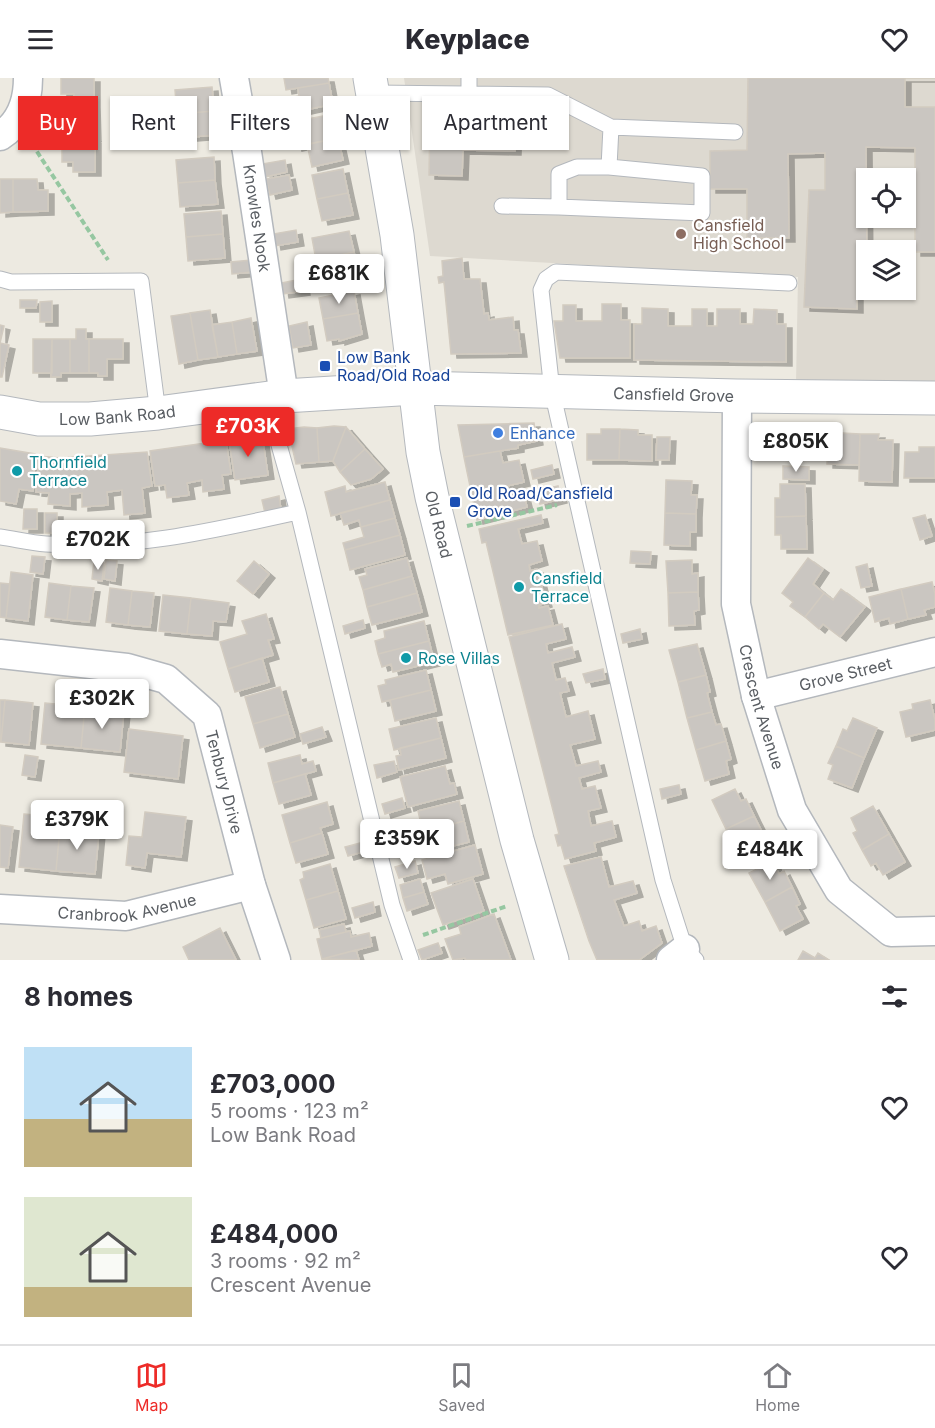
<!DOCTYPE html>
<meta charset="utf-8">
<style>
:root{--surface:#fff;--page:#f7f7f7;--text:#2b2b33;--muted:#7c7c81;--line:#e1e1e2;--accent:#ed2b28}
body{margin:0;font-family:Inter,sans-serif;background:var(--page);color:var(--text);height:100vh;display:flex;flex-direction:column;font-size:22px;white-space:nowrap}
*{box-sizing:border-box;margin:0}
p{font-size:20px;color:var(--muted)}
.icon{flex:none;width:33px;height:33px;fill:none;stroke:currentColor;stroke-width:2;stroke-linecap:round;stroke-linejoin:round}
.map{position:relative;height:882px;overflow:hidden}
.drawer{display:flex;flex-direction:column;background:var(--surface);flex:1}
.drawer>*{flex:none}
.top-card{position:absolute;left:18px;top:18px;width:600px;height:54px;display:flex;gap:12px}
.controls{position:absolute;left:856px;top:90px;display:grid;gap:12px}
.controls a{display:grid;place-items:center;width:60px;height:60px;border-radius:0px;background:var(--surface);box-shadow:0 2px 4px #0004;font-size:30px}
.price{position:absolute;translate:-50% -51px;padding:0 14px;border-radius:6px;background:#fff;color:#222;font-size:20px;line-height:39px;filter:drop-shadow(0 2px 3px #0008)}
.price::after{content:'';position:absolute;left:50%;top:36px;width:18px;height:14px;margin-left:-9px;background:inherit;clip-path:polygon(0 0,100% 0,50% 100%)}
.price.selected{background:var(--accent);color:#fff}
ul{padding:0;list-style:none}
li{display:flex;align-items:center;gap:18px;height:150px;padding:0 24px}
li span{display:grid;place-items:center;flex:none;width:168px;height:120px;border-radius:0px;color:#555}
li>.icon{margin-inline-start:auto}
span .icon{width:72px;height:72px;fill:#fffc;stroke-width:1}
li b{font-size:26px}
h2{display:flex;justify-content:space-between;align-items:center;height:72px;padding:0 24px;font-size:26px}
.chip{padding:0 21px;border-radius:0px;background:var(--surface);box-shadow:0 2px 4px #0004;font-size:21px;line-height:54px}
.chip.selected{background:var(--accent);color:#fff}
header{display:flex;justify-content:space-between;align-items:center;height:78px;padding:0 24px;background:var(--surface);font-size:27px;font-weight:800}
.dock{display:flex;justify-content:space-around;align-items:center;height:84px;border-top:2px solid var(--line);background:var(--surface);font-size:16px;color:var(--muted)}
.dock a{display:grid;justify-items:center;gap:3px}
.dock .selected{color:var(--accent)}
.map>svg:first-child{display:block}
</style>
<header><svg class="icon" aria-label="menu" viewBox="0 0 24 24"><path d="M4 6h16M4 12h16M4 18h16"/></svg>Keyplace<svg class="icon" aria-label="heart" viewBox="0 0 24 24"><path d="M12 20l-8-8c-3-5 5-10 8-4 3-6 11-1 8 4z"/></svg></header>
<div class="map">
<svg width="935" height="882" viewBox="0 0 935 882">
<defs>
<filter id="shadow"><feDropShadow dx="6" dy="4" stdDeviation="0" flood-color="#0004"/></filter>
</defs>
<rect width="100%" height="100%" fill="#edeae1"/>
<path fill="#ddd9d0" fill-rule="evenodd" d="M404 0H935V306L796 305 798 199 430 178ZM867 100H906V140H867ZM867 172H906V212H867Z"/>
<path fill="#cac6c1" stroke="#d2cbc0" stroke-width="1.5" filter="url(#shadow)" d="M61 0H94V25L74 26V16H61Z
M284 0H328L329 5 286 12Z
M748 0H935H905V29H935V174H915V70L866 69 867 192 857 193V231L804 229 809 112H825V75L788 76 789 160H747V111H710V73L747 72Z
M329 5 333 26 287 36 284 21 299 18 298 10Z
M212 9 214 33 177 36 175 12Z
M94 25 95 60 62 61 61 36H75L74 26Z
M478 30H507V36H516L515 73 463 72 462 98 429 97 430 35 478 36Z
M214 33 216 57 179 60 177 36Z
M333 36 338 60 296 69 291 44Z
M95 60V94H73V84H62V61Z
M338 60 343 82 312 89 307 66Z
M214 79 215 102 178 105 176 82Z
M285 82 287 94 265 99 262 86Z
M343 91 348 115 317 121 312 97Z
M289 97 292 112 270 117 266 101Z
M0 101H13V134L0 135Z
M13 101H37L38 112H48V133L13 134Z
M215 102 218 126 180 129 178 105Z
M348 115 353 137 322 143 317 121Z
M221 133 223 156 186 159 184 136Z
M296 152 298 164 275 168 273 156Z
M349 153 354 174 316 182 312 160Z
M223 156 225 180 188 183 186 159Z
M354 174 358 196 320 203 316 182Z
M462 180 464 201H480L484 236 488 235 489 242 513 239 514 252H518L521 275 451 276 444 204 439 205 438 199 443 198 442 183Z
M251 182 253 194 232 196 231 184Z
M302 201 304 213 283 216 281 205Z
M354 213 358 235 323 241 319 220Z
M20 222H37L36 230H20Z
M52 223V244H40V224Z
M602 226H621V242H630V280H560L554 243H563V227H576V243H602Z
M642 230 668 231V248H692V231H707V248H717V231H740V246H753L754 231 777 232V246H786V284L634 282V246H642Z
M210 232 218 279 198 282 190 235Z
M190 235 198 282 179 286 171 238Z
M358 235 362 256 339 263V261L327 263 323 241Z
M251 240 257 273 237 276 232 244Z
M232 244 237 276 218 279 212 247Z
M307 244 311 267 293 270 289 248Z
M0 247 4 248 0 265 9 267 2 299H0Z
M76 251H86V261H89V295H70V261H76Z
M33 261H52V295H33Z
M52 261H70V295H61V299H51Z
M89 261H123V281H107V298H98V295H89Z
M534 345 537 363 518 367V370L464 379 458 347Z
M334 348 346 349 333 383 319 384 317 350Z
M304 349 317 350 319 384 296 386 288 351Z
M346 349 365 371 340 394 333 383Z
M601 351H620L619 382H587V356H601Z
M620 351 638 352V357H652V383L619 382Z
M842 355 860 356 859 387 827 386 828 360 842 361Z
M860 356H879L878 362H893L892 404 859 403Z
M262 357 268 397 235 402 229 362Z
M657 359H670L669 382H656Z
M226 362 231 396 222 397 224 411 203 414 202 402 187 405 189 417 167 420 165 407 155 408 150 373Z
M919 369H935V400H904L905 374H919Z
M0 370 35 376 33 413 19 411 16 426 0 423Z
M365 371 383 391 371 401 351 407 340 394Z
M500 373 503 385 519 382 524 404 507 408 510 420 524 417 527 429 477 442 464 379Z
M147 374 152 408 142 410 145 435 124 437 122 412 107 414 108 427 82 429V415L70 416V428L48 426 49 415 36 414 39 378 60 380Z
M552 387 554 396 533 401 531 392Z
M783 388 809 389V402L783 401Z
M666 402 692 403 691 417H697L696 436 665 435Z
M385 404 390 422 331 438 325 414 345 408 346 414Z
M780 406H805L806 438 775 439V420H780Z
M558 408 561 421 540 426 537 413Z
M279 418 281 432 265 435 262 422Z
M390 422 395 440 361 449 359 442 344 447 340 435Z
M24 431H37V451H23Z
M45 435H57V455H45Z
M665 435 696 436V454H690V468L664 467Z
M541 437 543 445 518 451 522 466 537 463 542 483 529 487 530 493 537 491 546 525 539 527V530L548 528 553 547 508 557 486 464 482 465 479 451Z
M925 437 932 458 920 462 913 440Z
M806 438 807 471H781V457H775V439Z
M395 440 400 457 345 472 343 465 364 459 361 449Z
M400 457 405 477 350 492 345 472Z
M631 473 651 474 650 486 630 485Z
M32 478 45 479 43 496 30 494Z
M407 480 412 498 363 512 359 499 367 497 365 491Z
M808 480 823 491 813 506 824 515 805 539 790 528 793 524 782 515Z
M106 482 117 483 115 503 104 501Z
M692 482V496L698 495V514L668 515 666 483Z
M94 483 104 485 102 503 92 501Z
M254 483 269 496 253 516 237 503Z
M867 486 872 508 861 510 856 489Z
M11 494 33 497 28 543 6 540Z
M412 498 417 515 367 529 363 512Z
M932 504 935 516V529L924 532 926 537 908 541 901 511Z
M0 505 10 506 6 540 0 539Z
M49 505 71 508 67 542 45 539Z
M71 508 94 510 89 544 67 542Z
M110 510 132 513 128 547 106 544Z
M841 511 865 529 840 559 823 546 819 551 805 539 824 515 833 522Z
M901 511 908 541 890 546 889 540 875 544 869 519Z
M132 513 154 515 150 549 128 547Z
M698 514 699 532 694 533 695 547 669 548 668 515Z
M417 515 422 534 372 547 367 529Z
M163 517 191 520 187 556 159 553Z
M191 520 229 525 226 544 213 543 212 558 187 556Z
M266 536 274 561 268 562 273 577 228 591 220 564 247 556 242 543Z
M363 542 365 550 345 556 343 548Z
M424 543 429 563 378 576 375 563 385 560 384 553Z
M562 546 566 561 546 566 548 575 572 569 575 579 552 585 556 602 565 600 569 613 560 615 566 639 588 633 595 661 570 667 576 688 598 683 601 694 579 700 582 711 595 708 601 730 588 733 591 748 612 743 616 759 594 765 596 773 565 781 561 767 558 768 555 757 559 756 509 559Z
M640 551 642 561 623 565 621 556Z
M429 563 434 584 393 594 391 586 382 589 378 576Z
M697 566 706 597 678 604 669 572Z
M262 580 269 604 235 614 228 591Z
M603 591 605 601 586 605 583 596Z
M426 592 431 612 382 624 378 608 386 606 385 602Z
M706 597 710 614 707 615 712 634 687 640 678 604Z
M280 609 288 636 253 646 245 619Z
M431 612 436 633 395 643 390 622Z
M0 622H5L1 664H0Z
M5 622 33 625 29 667 1 664Z
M930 622 935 642V652L906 659 900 634 913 631 912 626Z
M45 625 85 629 81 670 41 666Z
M85 629 124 633 120 674 81 670Z
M712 634 716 647 721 646 726 663 696 672 687 640Z
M288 636 295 659 260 670 253 646Z
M436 640 441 660 394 672 389 651Z
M853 640 877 650 864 680 836 668 843 651 847 653Z
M322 649 326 659 303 666 300 656Z
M129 651 183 658 178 701 124 694Z
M441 660 446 680 399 692 396 678 401 677 400 670Z
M726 663 731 681 726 683 729 696 705 703 696 672Z
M836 668 864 680 852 710 828 701 833 687 828 685Z
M25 677 38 679 35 699 22 697Z
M300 677 302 686 313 683 316 693 273 705 268 685Z
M394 683 397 694 377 700 374 687Z
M445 688 450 706 454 705 457 716 408 729 400 699Z
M305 696 311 717 279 726 273 705Z
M679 707 681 716 662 721 660 711Z
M735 711 741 723 746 721 754 738 726 751 712 722Z
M402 720 405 730 385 736 382 726Z
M459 723 464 743 423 754 418 733Z
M327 724 333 746 320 750 322 755 290 765 282 737Z
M873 728 889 756 862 772 853 755 857 753 851 740Z
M145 734 186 739 181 779 147 775 145 790 126 787 129 758 142 759Z
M24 736 44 738 43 749 60 750 56 793 19 789Z
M754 738 762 754 757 757 763 769 740 781 726 751Z
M464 743 469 764 428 774 423 754Z
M0 747 13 749 8 790 0 789Z
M60 750 99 754 95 796 56 793Z
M322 755 328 776 296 785 290 765Z
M889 756 905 784 883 797 876 785 871 788 862 772Z
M364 764 366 773 348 778 345 769Z
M475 767 483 796 448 806 445 796 427 801 422 782Z
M601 779 609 809 633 803 637 815 614 822 624 848 639 843 642 853 656 848 662 865 639 882H597L589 863 564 788Z
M415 783 418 795 399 800 395 789Z
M773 783 779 796 784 793 792 809 765 824 749 795Z
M330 786 338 813 306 822 300 802 304 800 303 794Z
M420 801 424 814 403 820 400 807Z
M473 801 484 833 443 847 431 815Z
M792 809 800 826 796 828 803 841 780 853 765 824Z
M338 813 346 841 314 850 306 822Z
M424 814 428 826 407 833 403 820Z
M373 824 375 834 355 840 352 830Z
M494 836 511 882H466L465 880 453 882 445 861 461 856 459 849Z
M344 846 346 854 321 860 319 852Z
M220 850 236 882H189L183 869Z
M350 853 351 859 369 855 372 868 322 881 317 861Z
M438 865 442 875 422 882 418 872Z
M356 872 359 882 322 881Z
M803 873 815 880 818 875 829 882H798Z"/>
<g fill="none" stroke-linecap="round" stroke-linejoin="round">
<defs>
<path id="service" d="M373 15 548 17 611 49 609 89H577L559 96V129L702 135V98L609 89
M469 16V0
M611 49 735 54
M502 128 559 129
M0 201 11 204 141 203 158 335
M266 321 298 434 392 827 411 882
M0 459C15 461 30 465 46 466 130 472 216 452 298 434
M696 882 685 871 663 802 552 313 541 212 546 201 556 194 789 205"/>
<g id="minor">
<path id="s1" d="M234 0 247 74 284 318"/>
<path d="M0 58C21 45 28 23 28 0"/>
<path id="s2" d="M737 318 736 526 756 618 792 732 839 812 891 854 935 853"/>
<path id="s3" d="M0 576 127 590 166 601 207 637 251 807 276 882"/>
<path id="s4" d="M756 618 935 574"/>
<path id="s5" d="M0 831 126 838 251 807"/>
<path d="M671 882 685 871"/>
</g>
<g id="tertiary">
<path id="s6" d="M370 0 397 157 423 374 432 419 517 762 552 882"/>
<path id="s7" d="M0 334 39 341H90L158 335 284 318 415 310 737 318 935 320"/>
</g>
</defs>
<use href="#service" stroke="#b4b8bd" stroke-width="17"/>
<use href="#minor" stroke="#b4b8bd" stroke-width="31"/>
<use href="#tertiary" stroke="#b4b8bd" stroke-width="35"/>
<path stroke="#96c7a1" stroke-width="4" stroke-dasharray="6 3" stroke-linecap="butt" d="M32 66 108 182
M467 448 557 427
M423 857 507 828"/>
<use href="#service" stroke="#fff" stroke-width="15"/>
<use href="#minor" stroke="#fff" stroke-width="28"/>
<use href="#tertiary" stroke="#fff" stroke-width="33"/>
</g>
<circle fill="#8d6e63" stroke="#fff" stroke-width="2" cx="681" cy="156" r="6"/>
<g fill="#1a4fb4" stroke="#fff" stroke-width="2">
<rect x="319" y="282" width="12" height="12" rx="3"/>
<rect x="449" y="418" width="12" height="12" rx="3"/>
</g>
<circle fill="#3f7fe0" stroke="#fff" stroke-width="2" cx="498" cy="355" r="6"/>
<g fill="#0f9aa8" stroke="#fff" stroke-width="2">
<circle cx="17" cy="393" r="6"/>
<circle cx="519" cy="509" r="6"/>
<circle cx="406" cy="580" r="6"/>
</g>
<g text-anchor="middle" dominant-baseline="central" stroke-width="4.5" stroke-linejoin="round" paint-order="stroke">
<g font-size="16" fill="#5a5e63" stroke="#fff">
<text stroke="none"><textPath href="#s1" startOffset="142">Knowles Nook</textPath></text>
<text stroke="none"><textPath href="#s7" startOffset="676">Cansfield Grove</textPath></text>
<text stroke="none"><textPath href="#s7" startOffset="118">Low Bank Road</textPath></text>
<text stroke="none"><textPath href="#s6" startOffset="452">Old Road</textPath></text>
<text stroke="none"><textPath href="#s4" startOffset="92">Grove Street</textPath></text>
<text stroke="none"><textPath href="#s2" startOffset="314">Crescent Avenue</textPath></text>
<text stroke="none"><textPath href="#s3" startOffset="292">Tenbury Drive</textPath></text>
<text stroke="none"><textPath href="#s5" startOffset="128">Cranbrook Avenue</textPath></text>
</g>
<g font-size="16" fill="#785e54" stroke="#fff" text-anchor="start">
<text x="693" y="147">Cansfield<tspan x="693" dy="18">High School</tspan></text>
</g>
<g font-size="16" fill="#164399" stroke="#fff" text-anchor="start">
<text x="337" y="279">Low Bank<tspan x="337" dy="18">Road/Old Road</tspan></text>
<text x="467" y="415">Old Road/Cansfield<tspan x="467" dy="18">Grove</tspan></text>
</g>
<g font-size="16" fill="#366cbe" stroke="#fff" text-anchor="start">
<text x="510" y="355">Enhance</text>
</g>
<g font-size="16" fill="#0d838f" stroke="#fff" text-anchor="start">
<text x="29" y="384">Thornfield<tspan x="29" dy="18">Terrace</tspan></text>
<text x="531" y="500">Cansfield<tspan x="531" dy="18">Terrace</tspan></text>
<text x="418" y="580">Rose Villas</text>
</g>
</g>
</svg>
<div class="controls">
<a><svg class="icon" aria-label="locate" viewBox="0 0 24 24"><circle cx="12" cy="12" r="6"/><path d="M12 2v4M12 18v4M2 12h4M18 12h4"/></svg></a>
<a><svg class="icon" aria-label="layers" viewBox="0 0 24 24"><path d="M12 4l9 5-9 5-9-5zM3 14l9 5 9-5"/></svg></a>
</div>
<b class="price" style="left:339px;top:227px">£681K</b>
<b class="price selected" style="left:248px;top:380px">£703K</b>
<b class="price" style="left:796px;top:395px">£805K</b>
<b class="price" style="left:98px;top:493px">£702K</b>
<b class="price" style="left:102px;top:652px">£302K</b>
<b class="price" style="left:77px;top:773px">£379K</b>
<b class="price" style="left:407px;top:792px">£359K</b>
<b class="price" style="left:770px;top:803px">£484K</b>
<div class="top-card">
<a class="chip selected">Buy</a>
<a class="chip">Rent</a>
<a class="chip">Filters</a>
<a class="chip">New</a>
<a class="chip">Apartment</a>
</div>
</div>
<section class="drawer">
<h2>8 homes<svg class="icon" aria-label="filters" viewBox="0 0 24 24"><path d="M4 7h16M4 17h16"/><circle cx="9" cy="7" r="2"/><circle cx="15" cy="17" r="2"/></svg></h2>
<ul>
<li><span style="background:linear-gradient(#bfe0f5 60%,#c2b280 0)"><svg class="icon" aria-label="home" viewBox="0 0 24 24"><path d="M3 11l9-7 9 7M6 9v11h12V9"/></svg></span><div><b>£703,000</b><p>5 rooms · 123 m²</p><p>Low Bank Road</p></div><svg class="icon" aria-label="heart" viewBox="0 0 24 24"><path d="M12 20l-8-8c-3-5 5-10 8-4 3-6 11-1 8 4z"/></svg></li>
<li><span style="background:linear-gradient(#dfe7d0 75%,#c2b280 0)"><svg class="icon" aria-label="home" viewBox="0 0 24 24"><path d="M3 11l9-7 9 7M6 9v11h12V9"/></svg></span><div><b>£484,000</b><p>3 rooms · 92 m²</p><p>Crescent Avenue</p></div><svg class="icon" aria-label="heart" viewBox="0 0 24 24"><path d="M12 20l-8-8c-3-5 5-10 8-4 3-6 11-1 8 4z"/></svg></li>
</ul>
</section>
<nav class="dock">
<a class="selected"><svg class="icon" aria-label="map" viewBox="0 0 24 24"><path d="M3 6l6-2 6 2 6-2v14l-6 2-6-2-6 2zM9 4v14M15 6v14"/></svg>Map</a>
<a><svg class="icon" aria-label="saved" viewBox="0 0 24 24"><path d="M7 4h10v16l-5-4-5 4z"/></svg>Saved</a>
<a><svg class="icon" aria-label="home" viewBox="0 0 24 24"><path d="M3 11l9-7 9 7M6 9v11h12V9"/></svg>Home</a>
</nav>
